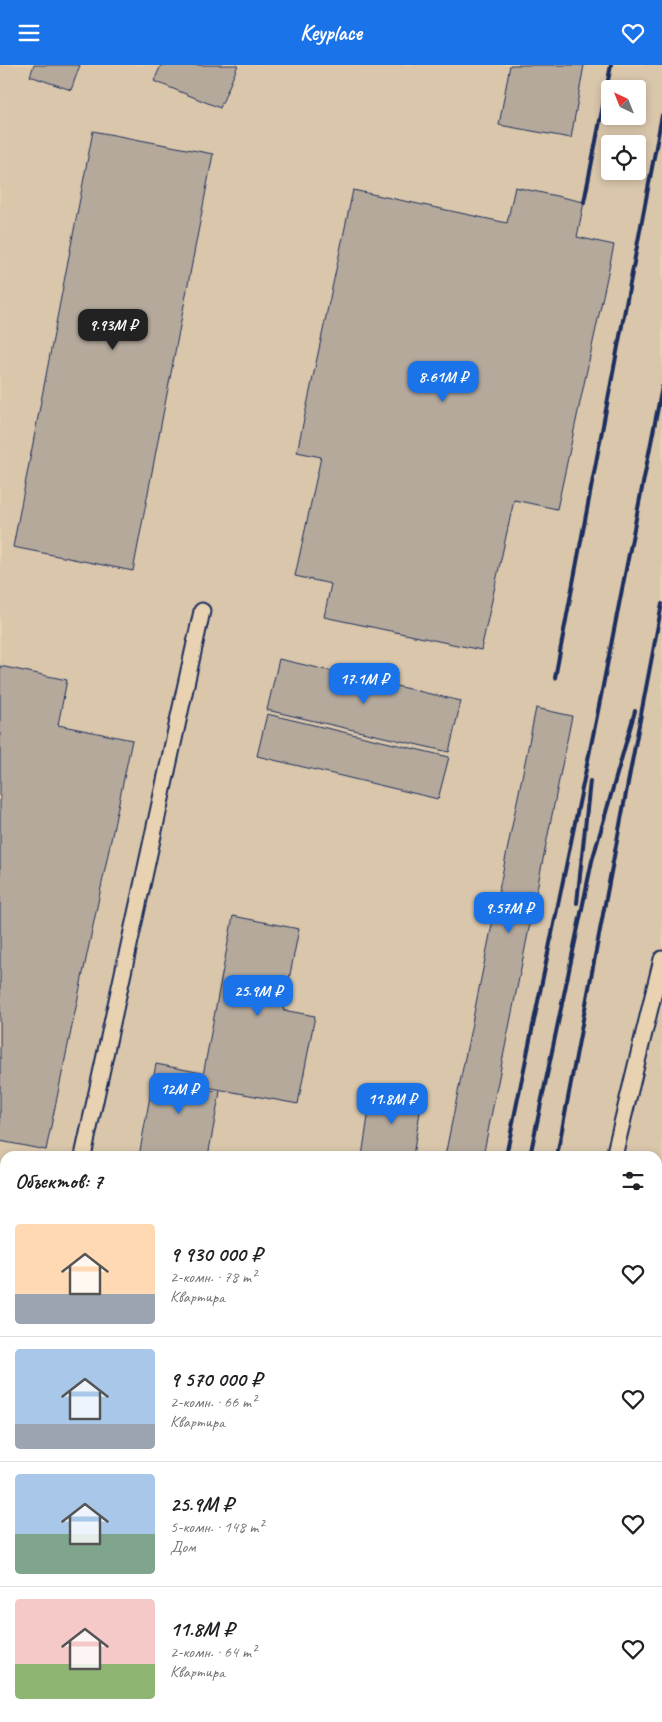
<!DOCTYPE html>
<html lang="ru">
<meta charset="utf-8">
<style>
:root{--surface:#fff;--page:#f2f2f2;--text:#202124;--muted:#757577;--line:#e0e0e0;--accent:#1a73e8}
body{margin:0;font-family:Caveat,sans-serif;background:var(--page);color:var(--text);height:100vh;display:flex;flex-direction:column;font-size:19px;white-space:nowrap}
*{box-sizing:border-box;margin:0}
p{font-size:16px;color:var(--muted)}
.icon{flex:none;width:28px;height:28px;fill:none;stroke:currentColor;stroke-width:2;stroke-linecap:round;stroke-linejoin:round}
.map{position:relative;flex:1;overflow:hidden}
.side{position:absolute;left:0px;top:1086px;width:662px;height:571px;display:flex;flex-direction:column;background:var(--surface);border-radius:15px 15px 0 0;box-shadow:0 2px 8px #0003}
.side>*{flex:none}
.needle{width:32px;rotate:317deg}
.fabs{position:absolute;left:601px;top:15px;display:grid;gap:10px}
.fabs a{display:grid;place-items:center;width:45px;height:45px;border-radius:5px;background:var(--surface);box-shadow:0 2px 8px #0003;font-size:25px}
.price{position:absolute;translate:-50% -42px;padding:0 11px;border-radius:10px;background:var(--accent);color:#fff;font-size:16px;line-height:32px;filter:drop-shadow(0 1px 2px #0008)}
.price::after{content:'';position:absolute;left:50%;top:30px;width:15px;height:11px;margin-left:-8px;background:inherit;clip-path:polygon(0 0,100% 0,50% 100%)}
.price.active{background:#222;color:#fff}
ul{padding:0;list-style:none}
li{display:flex;align-items:center;gap:15px;height:125px;padding:0 15px}
li+li{border-top:1px solid var(--line)}
li span{display:grid;place-items:center;flex:none;width:140px;height:100px;border-radius:5px;color:#555}
li>.icon{margin-inline-start:auto}
span .icon{width:60px;height:60px;fill:#fffc;stroke-width:1}
li b{font-size:21px}
h2{display:flex;justify-content:space-between;align-items:center;height:60px;padding:0 15px;font-size:21px}
header{display:flex;justify-content:space-between;align-items:center;height:65px;padding:0 15px;background:var(--accent);color:#fff;font-size:22px;font-weight:700}
.map>svg:first-child{display:block}
</style>
<header><svg class="icon" aria-label="menu" viewBox="0 0 24 24"><path d="M4 6h16M4 12h16M4 18h16"/></svg>Keyplace<svg class="icon" aria-label="heart" viewBox="0 0 24 24"><path d="M12 20l-8-8c-3-5 5-10 8-4 3-6 11-1 8 4z"/></svg></header>
<div class="map">
<svg width="662" height="1657" viewBox="0 0 662 1657">
<rect width="100%" height="100%" fill="#e8d2b1"/>
<filter id="ink" filterUnits="userSpaceOnUse"><feTurbulence type="fractalNoise" baseFrequency=".02" numOctaves="2"/><feDisplacementMap in="SourceGraphic" scale="10" xChannelSelector="R" yChannelSelector="G"/><feConvolveMatrix kernelMatrix="1 2 1 2 8 2 1 2 1" color-interpolation-filters="sRGB"/></filter>
<g filter="url(#ink)">
<path fill="#d9c6ab" fill-rule="evenodd" d="M0 0H662V1657H0ZM610 24H638V51H610ZM610 79H638V106H610ZM5 1091H658V1652H5Z"/>
<path fill="#b5a99c" stroke="#1b2f5e" d="M34 0H80L71 25 30 11Z
M161 0H238L220 43 154 16Z
M510 0H584L571 73 499 60Z
M93 66 213 89 133 506 13 482Z
M515 122 584 137 577 172 614 180 557 444 514 435 481 585 324 552 331 519 295 511 321 392 297 387 353 125 507 158Z
M279 594 461 636 449 687 267 645Z
M0 601 67 615 58 660 132 675 46 1085 0 1076Z
M536 643 572 651 483 1091H445Z
M267 649 449 692 438 734 257 691Z
M233 851 299 864 283 945 315 951 298 1039 201 1021Z
M156 999 202 1008 199 1023 220 1027 208 1091H139Z
M372 1026 422 1034 413 1091H362Z
M658 1516 662 1517V1657H509L510 1652H658Z
M68 1652H312L311 1657H91Z"/>
<g fill="none" stroke-linecap="round" stroke-linejoin="round">
<defs>
<path id="lane" d="M83 1091 202 546
M614 1091 662 894
M0 1161 5 1162
M658 1271 662 1272
M0 1495 5 1471
M447 1657 448 1652"/>
</defs>
<use href="#lane" stroke="#1b2f5e" stroke-width="19"/>
<use href="#lane" stroke="#e8d2b1" stroke-width="15"/>
<path stroke="#1b2f5e" stroke-width="4" d="M584 137 611 0
M555 613 662 50
M577 838 590 716
M506 1091 596 656 662 322
M530 1091 592 796 635 646
M557 1091 662 539
M387 1657 388 1652
M438 1657 439 1652"/>
</g>
</g>
</svg>
<div class="fabs">
<a><svg class="needle" viewBox="-14 -14 28 28"><path d="M0-13l5 13h-10z" fill="#e53935"/><path d="M0 13l5-13h-10z" fill="#757577"/></svg></a>
<a><svg class="icon" aria-label="locate" viewBox="0 0 24 24"><circle cx="12" cy="12" r="6"/><path d="M12 2v4M12 18v4M2 12h4M18 12h4"/></svg></a>
</div>
<b class="price active" style="left:113px;top:286px">9.93M ₽</b>
<b class="price" style="left:443px;top:338px">8.61M ₽</b>
<b class="price" style="left:364px;top:640px">17.1M ₽</b>
<b class="price" style="left:509px;top:869px">9.57M ₽</b>
<b class="price" style="left:258px;top:952px">25.9M ₽</b>
<b class="price" style="left:179px;top:1050px">12M ₽</b>
<b class="price" style="left:392px;top:1060px">11.8M ₽</b>
<section class="side">
<h2>Объектов: 7<svg class="icon" aria-label="filters" viewBox="0 0 24 24"><path d="M4 7h16M4 17h16"/><circle cx="9" cy="7" r="2"/><circle cx="15" cy="17" r="2"/></svg></h2>
<ul>
<li><span style="background:linear-gradient(#ffd9b3 70%,#9aa5b1 0)"><svg class="icon" aria-label="home" viewBox="0 0 24 24"><path d="M3 11l9-7 9 7M6 9v11h12V9"/></svg></span><div><b>9 930 000 ₽</b><p>2-комн. · 78 m²</p><p>Квартира</p></div><svg class="icon" aria-label="heart" viewBox="0 0 24 24"><path d="M12 20l-8-8c-3-5 5-10 8-4 3-6 11-1 8 4z"/></svg></li>
<li><span style="background:linear-gradient(#a9c7e8 75%,#9aa5b1 0)"><svg class="icon" aria-label="home" viewBox="0 0 24 24"><path d="M3 11l9-7 9 7M6 9v11h12V9"/></svg></span><div><b>9 570 000 ₽</b><p>2-комн. · 66 m²</p><p>Квартира</p></div><svg class="icon" aria-label="heart" viewBox="0 0 24 24"><path d="M12 20l-8-8c-3-5 5-10 8-4 3-6 11-1 8 4z"/></svg></li>
<li><span style="background:linear-gradient(#a9c7e8 60%,#7fa58c 0)"><svg class="icon" aria-label="home" viewBox="0 0 24 24"><path d="M3 11l9-7 9 7M6 9v11h12V9"/></svg></span><div><b>25.9M ₽</b><p>5-комн. · 148 m²</p><p>Дом</p></div><svg class="icon" aria-label="heart" viewBox="0 0 24 24"><path d="M12 20l-8-8c-3-5 5-10 8-4 3-6 11-1 8 4z"/></svg></li>
<li><span style="background:linear-gradient(#f6c9c9 65%,#8fb573 0)"><svg class="icon" aria-label="home" viewBox="0 0 24 24"><path d="M3 11l9-7 9 7M6 9v11h12V9"/></svg></span><div><b>11.8M ₽</b><p>2-комн. · 64 m²</p><p>Квартира</p></div><svg class="icon" aria-label="heart" viewBox="0 0 24 24"><path d="M12 20l-8-8c-3-5 5-10 8-4 3-6 11-1 8 4z"/></svg></li>
</ul>
</section>
</div>
